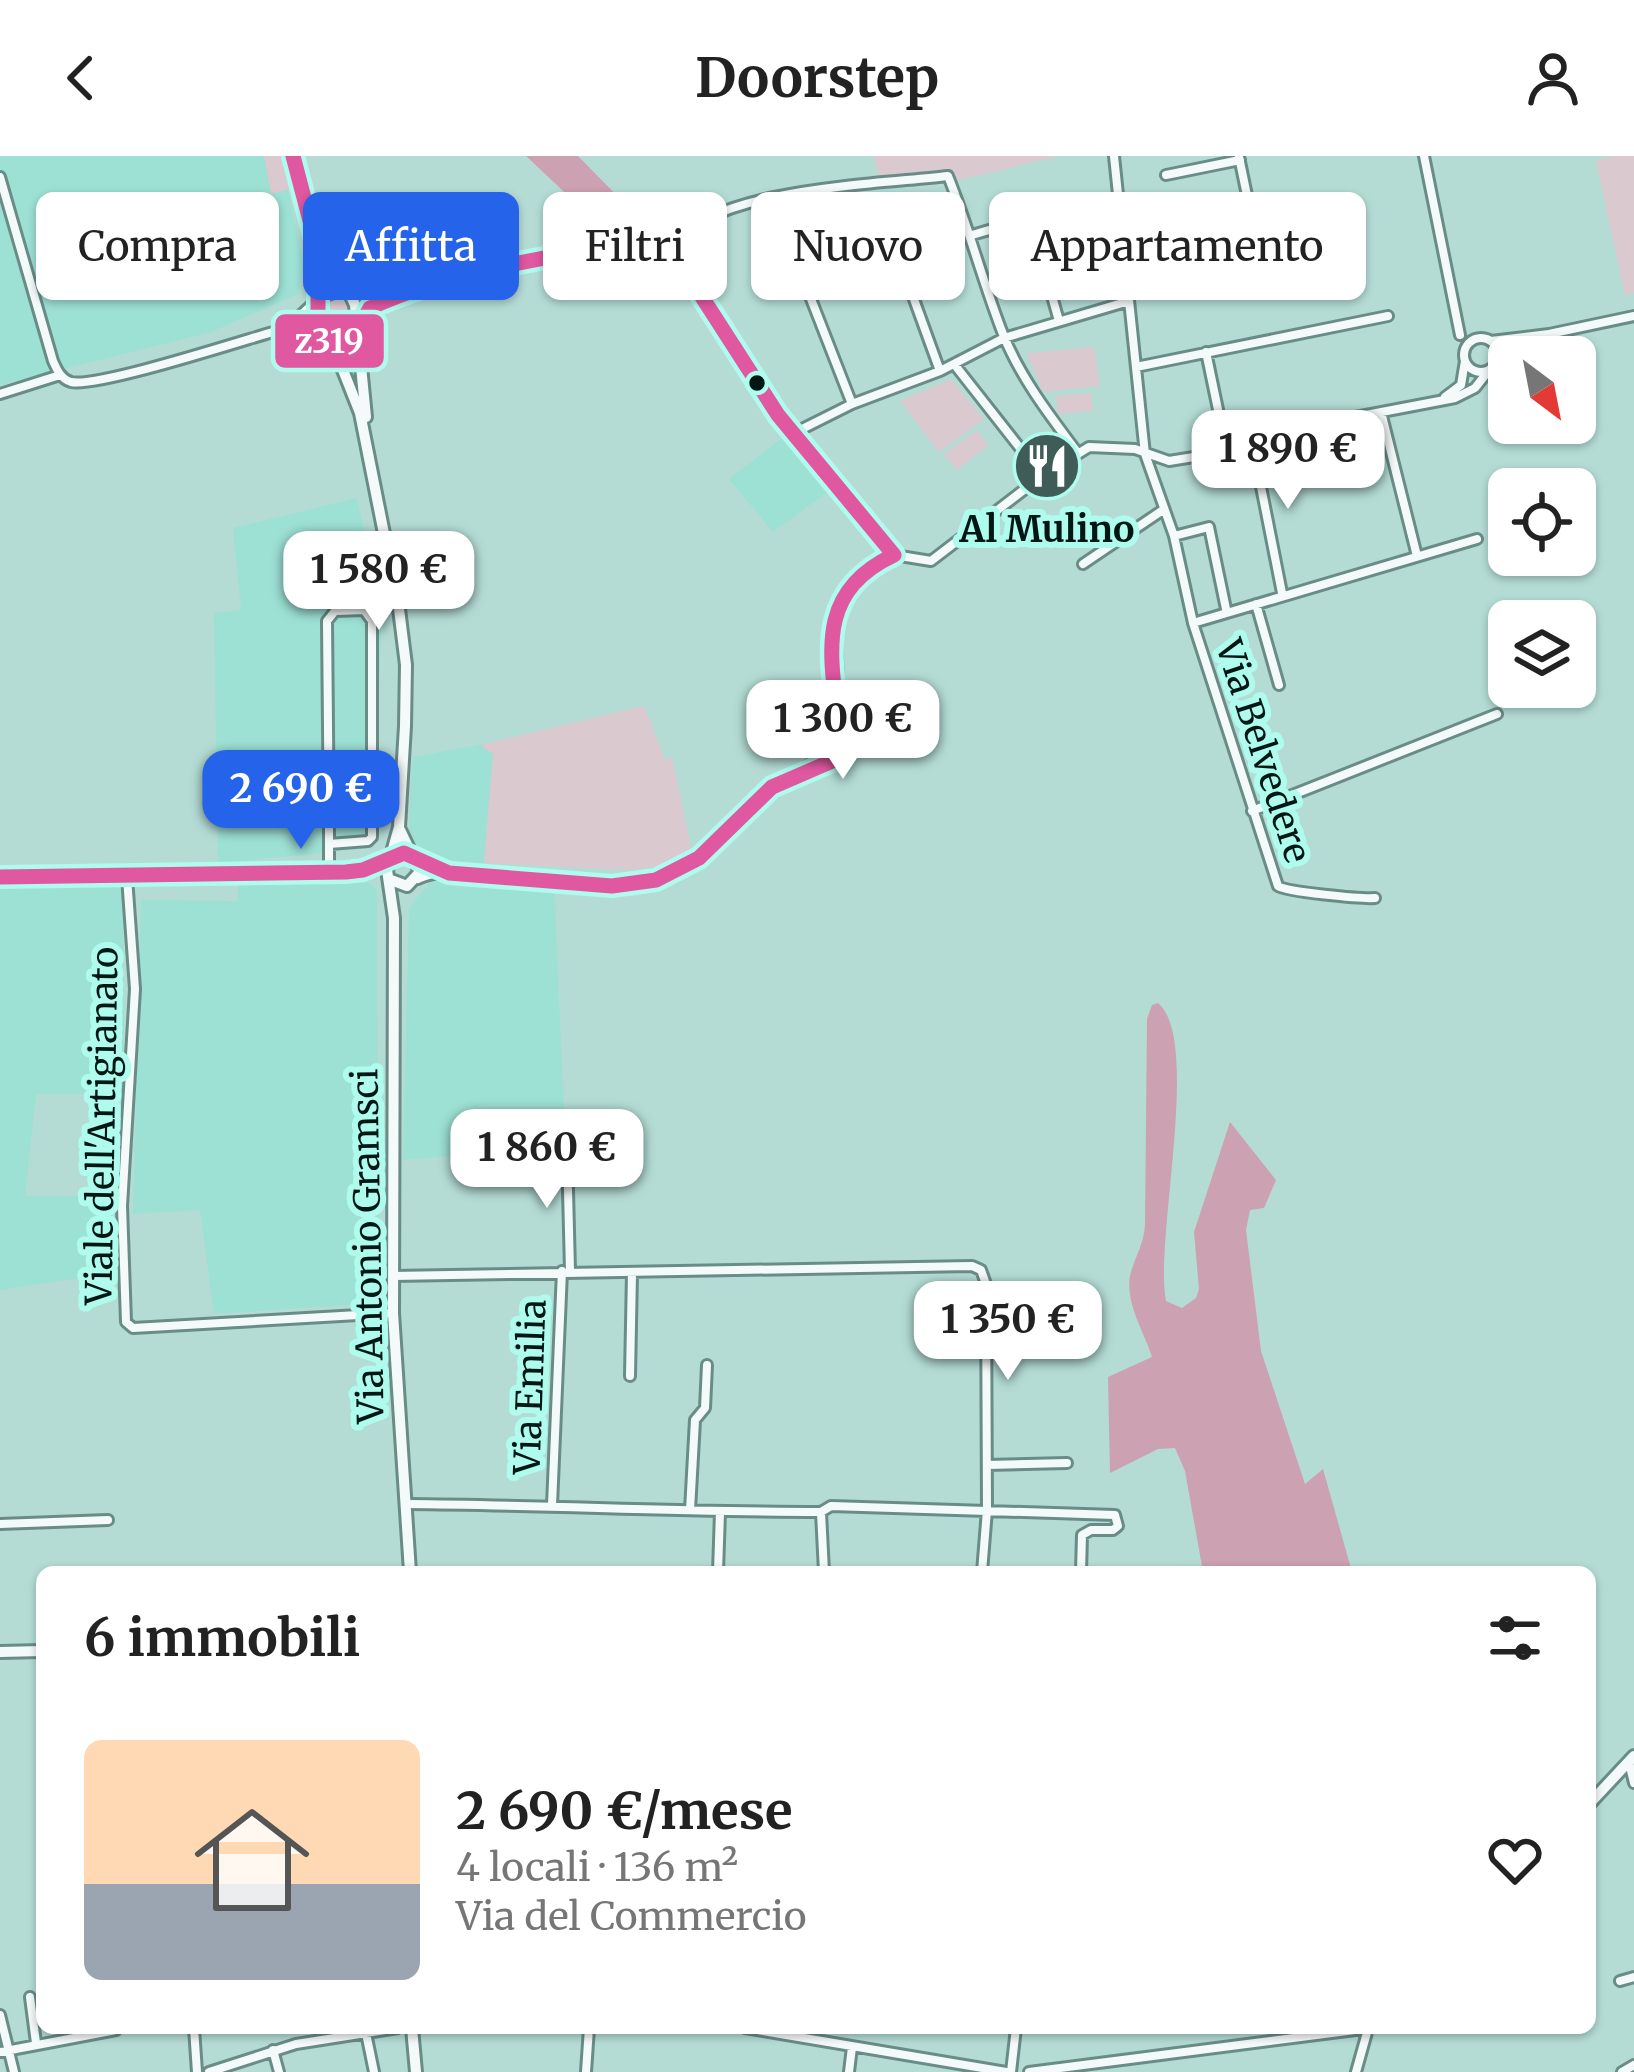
<!DOCTYPE html>
<html lang="it">
<meta charset="utf-8">
<style>
:root{--surface:#fff;--page:#f6f6f6;--text:#222;--muted:#767676;--accent:#2563eb}
body{margin:0;font-family:Merriweather,serif;background:var(--page);color:var(--text);height:100vh;display:flex;flex-direction:column;font-size:45px;white-space:nowrap}
*{box-sizing:border-box;margin:0}
p{font-size:39px;color:var(--muted)}
.icon{flex:none;width:66px;height:66px;fill:none;stroke:currentColor;stroke-width:2;stroke-linecap:round;stroke-linejoin:round}
.map{position:relative;flex:1;overflow:hidden}
.drawer{position:absolute;left:36px;top:1410px;width:1560px;height:468px;display:flex;flex-direction:column;background:var(--surface);border-radius:18px;box-shadow:0 3px 9px #0004}
.drawer>*{flex:none}
.banner{position:absolute;left:36px;top:36px;width:1563px;height:108px;display:flex;gap:24px}
.needle{width:78px;rotate:148deg}
.fabs{position:absolute;left:1488px;top:180px;display:grid;gap:24px}
.fabs a{display:grid;place-items:center;width:108px;height:108px;border-radius:18px;background:var(--surface);box-shadow:0 3px 9px #0004;font-size:60px}
.price{position:absolute;translate:-50% -102px;padding:0 27px;border-radius:24px;background:#fff;color:#222;font-size:39px;line-height:78px;filter:drop-shadow(0 3px 6px #0008)}
.price::after{content:'';position:absolute;left:50%;top:72px;width:36px;height:27px;margin-left:-18px;background:inherit;clip-path:polygon(0 0,100% 0,50% 100%)}
.price.selected{background:var(--accent);color:#fff}
ul{padding:0;list-style:none}
li{display:flex;align-items:center;gap:36px;height:300px;padding:0 48px}
li span{display:grid;place-items:center;flex:none;width:336px;height:240px;border-radius:18px;color:#555}
li>.icon{margin-inline-start:auto}
span .icon{width:144px;height:144px;fill:#fffc;stroke-width:1}
li b{font-size:51px}
h2{display:flex;justify-content:space-between;align-items:center;height:144px;padding:0 48px;font-size:51px}
.tag{padding:0 42px;border-radius:18px;background:var(--surface);box-shadow:0 3px 9px #0004;font-size:42px;line-height:108px}
.tag.selected{background:var(--accent);color:#fff}
header{display:flex;justify-content:space-between;align-items:center;height:156px;padding:0 48px;background:var(--surface);font-size:54px;font-weight:700}
.map>svg:first-child{display:block}
</style>
<header><svg class="icon" aria-label="back" viewBox="0 0 24 24"><path d="M15 5l-7 7 7 7"/></svg>Doorstep<svg class="icon" aria-label="person" viewBox="0 0 24 24"><circle cx="12" cy="8" r="4"/><path d="M4 21q1-7 8-7t8 7"/></svg></header>
<div class="map">
<svg width="1634" height="1916" viewBox="0 0 1634 1916">
<rect width="100%" height="100%" fill="#b4dcd5"/>
<path fill="#9de0d4" d="M0 0H281L304 109 298 138 211 176 0 229Z
M789 277 833 332 773 376 729 323Z
M357 342 382 456 373 692 218 707 214 457 241 454 233 372Z
M494 586 484 707 427 702 426 696 409 681 413 601Z
M431 725H459V731L500 733 501 726 554 731 565 977 474 980V998L403 1004 409 752Z
M238 726 370 727 377 734 378 1147 214 1158 200 1054 133 1058 141 744 238 745Z
M0 728H111L123 736 124 938H36L25 1040H112L113 1117 0 1134Z"/>
<path fill="#dac9ce" d="M264 0H282L289 33 271 38Z
M873 0H1060L937 29 883 32Z
M1615 0H1634V137L1625 139 1596 4Z
M321 161a16 16 0 1 1 32 0a16 16 0 1 1-32 0Z
M1094 191 1100 230 1043 236 1027 197Z
M951 223 984 263 939 296 900 245Z
M1091 237 1093 255 1058 258 1056 240Z
M977 274 988 290 956 314 944 298Z
M644 550 665 603 672 601 691 692 661 709 632 714 484 707 493 598 480 589Z"/>
<path fill="#cca1b1" d="M526 0H578L635 58 669 69 647 80 610 79Z
M1158 847C1202 884 1154 1083 1166 1145L1182 1152 1196 1142 1199 1133 1194 1076 1230 966 1276 1024 1264 1052 1250 1054 1246 1074 1261 1195 1305 1328 1323 1313 1352 1416H1203L1185 1315 1175 1292 1158 1293 1110 1317 1108 1221 1152 1201C1144 1175 1123 1144 1131 1116 1136 1099 1144 1087 1145 1069L1147 863 1152 849Z"/>
<g fill="none" stroke-linecap="round" stroke-linejoin="round">
<defs>
<path id="street" d="M1114 0 1145 298 1174 380 1193 467 1278 730C1286 736 1362 743 1375 742
M1424 0 1460 179
M1239 1 1254 73
M1166 19 1240 4
M0 21 53 205C57 214 61 223 71 226 98 232 247 183 283 173L306 174 321 180
M772 43 852 248
M1247 81a9 9 0 1 1 18 0a9 9 0 1 1-18 0Z
M972 79 1030 62 1059 165
M675 88C713 32 883 28 948 20 969 72 983 127 1003 178 1020 221 1050 260 1077 296
M675 88 702 141 778 259 894 399
M899 102 940 215
M351 141 397 136
M359 169C363 160 366 154 376 148 410 128 636 82 675 88
M1464 199a17 17 0 1 1 34 0a17 17 0 1 1-34 0Z
M1491 185 1549 178 1634 160
M1206 196 1226 292
M1498 205 1515 192 1536 183
M954 208 1042 320
M1136 211 1388 160
M0 238 60 219
M1445 241 1461 229 1465 205
M1381 256 1417 400
M792 278 852 248 940 215 1004 182 1129 145
M1252 285 1282 437
M1174 380 1209 371 1226 453
M894 399 931 405 1042 320 1089 291 1135 293 1169 305 1200 300 1324 267 1455 242 1475 232 1490 213
M1083 408 1163 354
M1256 448 1279 529
M1193 467 1477 383
M785 626 827 610 841 598 835 456 849 435 879 406 894 399
M1252 655 1497 558
M329 688 368 685 372 681V465L364 454 335 455 327 465 329 677V717
M415 702 442 714
M0 721 346 716 391 704
M127 721 135 833 122 1050 126 1166 133 1172 393 1157
M418 723C438 713 460 718 482 719 542 724 618 743 675 717 713 700 733 662 764 637 791 615 829 608 839 573
M567 994 570 1115
M393 1120 972 1110 981 1114 986 1128 987 1354 982 1416
M630 1220 632 1117
M987 1309 1067 1307
M407 1348C545 1349 683 1356 821 1356L831 1350 1115 1359 1118 1370 1113 1374H1091L1082 1379 1081 1416
M552 1349 562 1115
M690 1354 695 1264 705 1252 707 1209
M821 1356 824 1416
M0 1368 108 1364
M718 1416 720 1356
M1629 1606 1634 1627
M1620 1825 1634 1821
M30 1841 36 1887
M0 1859 14 1916
M194 1872 197 1916
M745 1872 1006 1916
M366 1877 374 1916
M273 1894 279 1916
M0 1896 116 1874
M209 1916 296 1888 398 1872
M586 1916 589 1872
M849 1916 852 1891
M1011 1916 1016 1872
M1029 1916 1371 1872
M1356 1916 1368 1873
M1622 1916 1634 1909"/>
<path id="secondary" d="M293 0 313 55
M312 54 318 94 316 155 319 174 343 214 360 257 399 453 406 509 405 570 399 671 387 714 394 762 393 1157 410 1416
M320 72 355 149 366 261
M283 173C308 162 320 128 348 137
M324 182 344 188 357 175
M391 724 407 730 420 716 400 674
M0 1496 42 1495
M1590 1647 1634 1600
M412 1872 416 1916"/>
</defs>
<use href="#street" stroke="#6a8c87" stroke-width="14"/>
<use href="#secondary" stroke="#6a8c87" stroke-width="16"/>
<use href="#street" stroke="#f4faf9" stroke-width="8"/>
<use href="#secondary" stroke="#f4faf9" stroke-width="10"/>
<defs>
<path id="bus-1" d="M293 0 318 95V172L323 182 335 188 352 184 370 152C444 117 593 88 675 88
M675 88 702 141 778 259 894 399
M0 721 346 716 363 714 404 697 449 717 612 730 656 724 699 702 772 631 839 602C844 586 839 571 837 555 828 487 822 433 894 399"/>
</defs>
<use href="#bus-1" stroke="#affbee" stroke-width="24"/>
<use href="#bus-1" stroke="#df58a0" stroke-width="15"/>
</g>
<defs>
<symbol id="restaurant-disc" viewBox="-11 -11 22 22"><circle r="9.5" fill="#405c58" stroke="#affbee"/><path d="M-5-6h1v4h1v-4h1v4h1v-4h1v5L-1.5 .5V6h-2V.5L-5-1ZM5-6V6H3V1.5H1.5Q1.5-4 5-6Z" fill="#fff"/></symbol>
</defs>
<g fill-rule="evenodd">
<use href="#restaurant-disc" x="1009" y="272" width="76" height="76"/>
</g>
<circle fill="#011714" stroke="#affbee" stroke-width="4.5" cx="757" cy="227" r="10"/>
<g text-anchor="middle" dominant-baseline="central" stroke-width="12" stroke-linejoin="round" paint-order="stroke">
<g font-size="36" font-weight="bold" fill="#011714" stroke="#affbee">
<text x="1047" y="373">Al Mulino</text>
</g>
<g font-size="36" fill="#011714" stroke="#affbee">
<text transform="translate(1263 595) rotate(72)">Via Belvedere</text>
<text transform="translate(102 970) rotate(-89)">Viale dell'Artigianato</text>
<text transform="translate(368 1090) rotate(-91)">Via Antonio Gramsci</text>
<text transform="translate(530 1231) rotate(-88)">Via Emilia</text>
</g>
</g>
<rect stroke="#affbee" stroke-width="4.5" x="273" y="156" width="113" height="58" rx="12" fill="#df58a0"/>
<g font-size="33" text-anchor="middle" font-weight="bold" fill="#fff">
<text x="329" y="197">z319</text>
</g>
</svg>
<div class="fabs">
<a><svg class="needle" viewBox="-14 -14 28 28"><path d="M0-13l5 13h-10z" fill="#e53935"/><path d="M0 13l5-13h-10z" fill="#767676"/></svg></a>
<a><svg class="icon" aria-label="locate" viewBox="0 0 24 24"><circle cx="12" cy="12" r="6"/><path d="M12 2v4M12 18v4M2 12h4M18 12h4"/></svg></a>
<a><svg class="icon" aria-label="layers" viewBox="0 0 24 24"><path d="M12 4l9 5-9 5-9-5zM3 14l9 5 9-5"/></svg></a>
</div>
<b class="price" style="left:1288px;top:356px">1 890 €</b>
<b class="price" style="left:379px;top:477px">1 580 €</b>
<b class="price" style="left:843px;top:626px">1 300 €</b>
<b class="price selected" style="left:301px;top:696px">2 690 €</b>
<b class="price" style="left:547px;top:1055px">1 860 €</b>
<b class="price" style="left:1008px;top:1227px">1 350 €</b>
<div class="banner">
<a class="tag">Compra</a>
<a class="tag selected">Affitta</a>
<a class="tag">Filtri</a>
<a class="tag">Nuovo</a>
<a class="tag">Appartamento</a>
</div>
<section class="drawer">
<h2>6 immobili<svg class="icon" aria-label="filters" viewBox="0 0 24 24"><path d="M4 7h16M4 17h16"/><circle cx="9" cy="7" r="2"/><circle cx="15" cy="17" r="2"/></svg></h2>
<ul>
<li><span style="background:linear-gradient(#ffd9b3 60%,#9aa5b1 0)"><svg class="icon" aria-label="home" viewBox="0 0 24 24"><path d="M3 11l9-7 9 7M6 9v11h12V9"/></svg></span><div><b>2 690 €/mese</b><p>4 locali · 136 m²</p><p>Via del Commercio</p></div><svg class="icon" aria-label="heart" viewBox="0 0 24 24"><path d="M12 20l-8-8c-3-5 5-10 8-4 3-6 11-1 8 4z"/></svg></li>
</ul>
</section>
</div>
